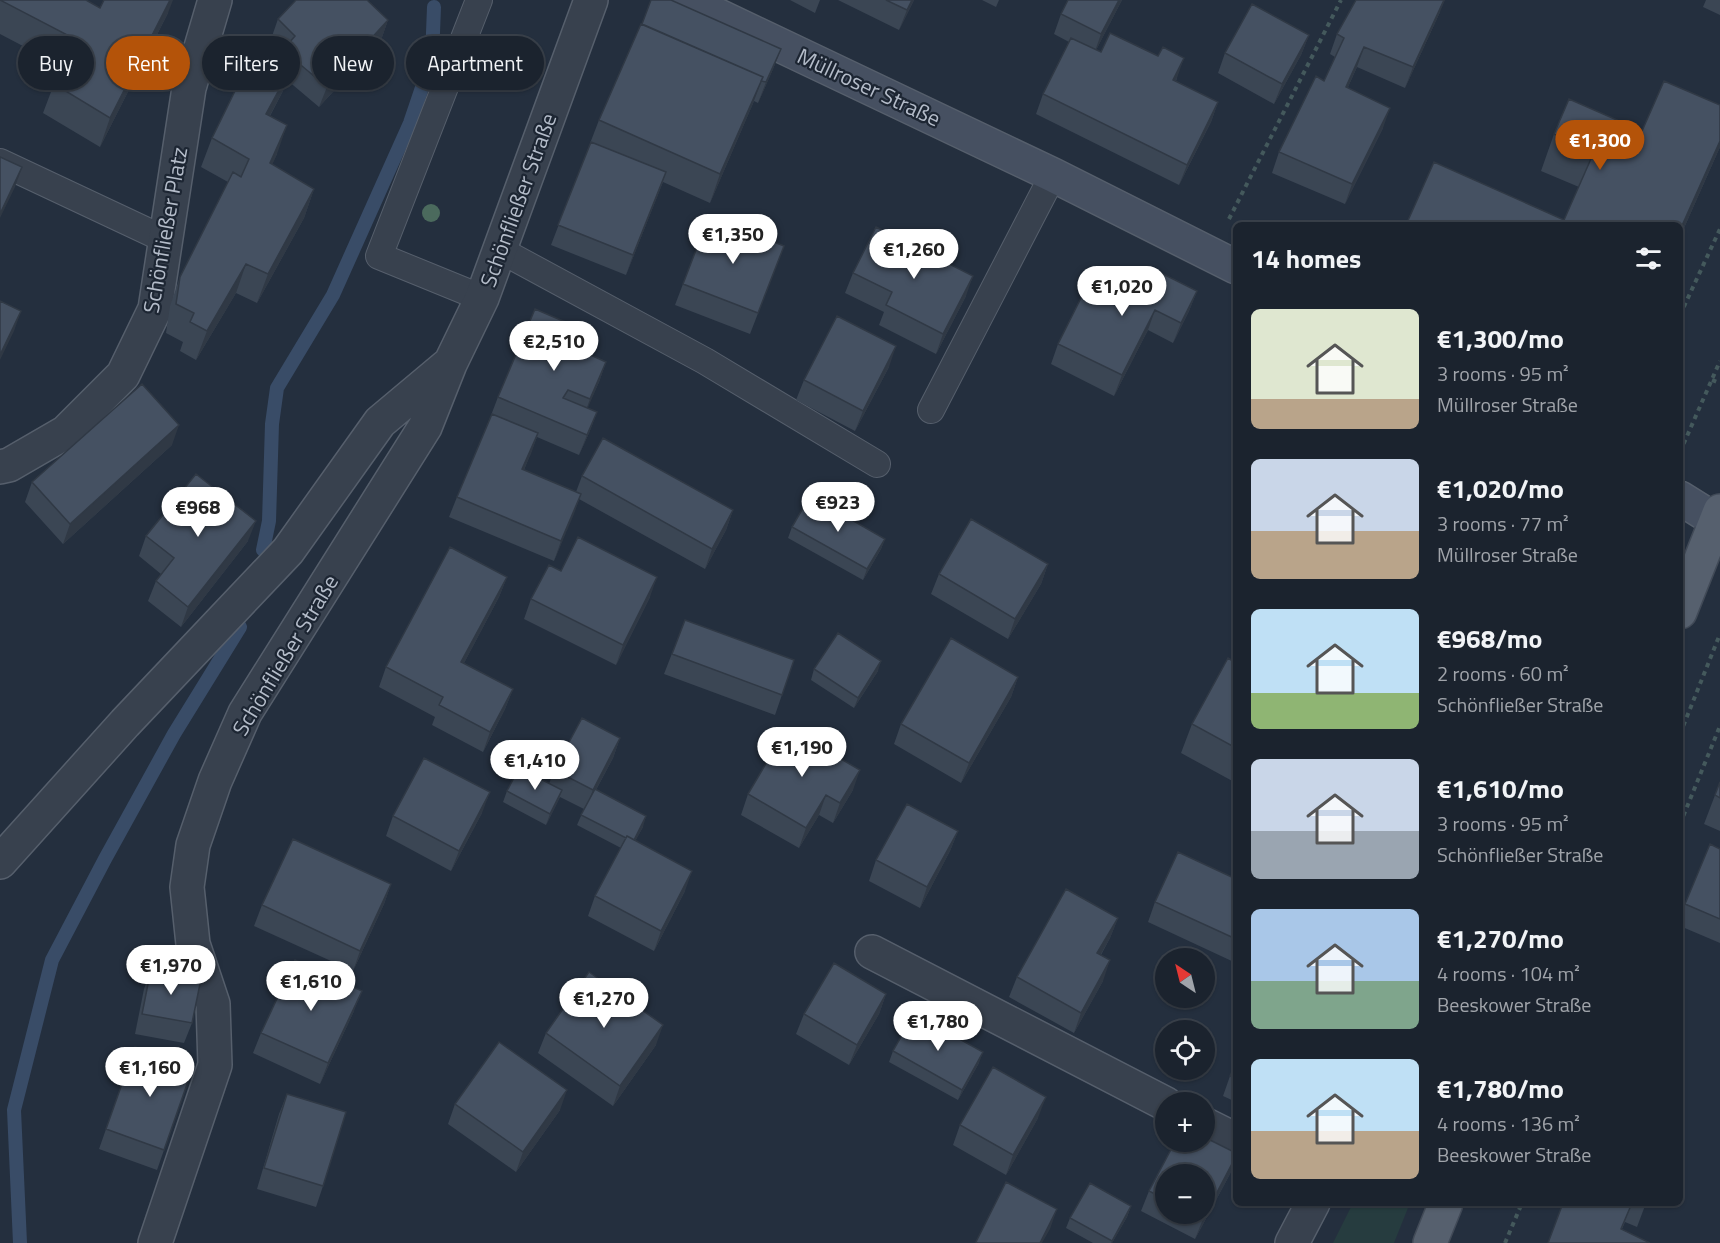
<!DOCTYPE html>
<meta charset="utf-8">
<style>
:root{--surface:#1b232e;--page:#242b36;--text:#f1f3f6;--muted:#a0a4aa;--line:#39404a;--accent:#b45309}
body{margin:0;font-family:"Titillium Web",sans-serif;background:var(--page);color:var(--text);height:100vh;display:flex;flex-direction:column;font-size:22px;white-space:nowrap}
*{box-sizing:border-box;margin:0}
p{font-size:20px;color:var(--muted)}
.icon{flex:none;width:33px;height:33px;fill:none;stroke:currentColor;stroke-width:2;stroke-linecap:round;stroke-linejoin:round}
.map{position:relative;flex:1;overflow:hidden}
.drawer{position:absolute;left:1233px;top:222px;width:450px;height:984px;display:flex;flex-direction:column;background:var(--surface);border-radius:9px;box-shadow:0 2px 4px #0004,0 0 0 2px var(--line)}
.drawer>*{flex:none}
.top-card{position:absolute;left:18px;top:36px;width:570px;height:54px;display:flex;gap:12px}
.needle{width:39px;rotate:325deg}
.tools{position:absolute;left:1155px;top:948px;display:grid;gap:12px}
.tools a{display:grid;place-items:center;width:60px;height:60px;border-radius:50%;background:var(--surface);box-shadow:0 2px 4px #0004,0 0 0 2px var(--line);font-size:30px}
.price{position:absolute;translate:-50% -51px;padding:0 14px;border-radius:21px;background:#fff;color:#222;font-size:20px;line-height:39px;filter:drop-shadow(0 2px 3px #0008)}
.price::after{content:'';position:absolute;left:50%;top:36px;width:18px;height:14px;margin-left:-9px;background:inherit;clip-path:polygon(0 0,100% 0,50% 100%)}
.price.selected{background:var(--accent);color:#fff}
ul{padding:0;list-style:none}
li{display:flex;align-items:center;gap:18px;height:150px;padding:0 18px}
li span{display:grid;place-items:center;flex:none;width:168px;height:120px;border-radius:9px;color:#555}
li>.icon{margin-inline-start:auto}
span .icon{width:72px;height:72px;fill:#fffc;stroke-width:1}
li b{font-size:26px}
h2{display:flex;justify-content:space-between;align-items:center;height:72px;padding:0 18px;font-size:26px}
.tag{padding:0 21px;border-radius:27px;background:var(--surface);box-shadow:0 2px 4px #0004,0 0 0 2px var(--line);font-size:21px;line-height:54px}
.tag.selected{background:var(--accent);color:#fff}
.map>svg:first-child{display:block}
</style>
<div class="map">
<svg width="1720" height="1243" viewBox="0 0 1720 1243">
<rect width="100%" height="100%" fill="#242f3e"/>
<path fill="#263c3f" d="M1353 1203H1410L1394 1243H1333Z"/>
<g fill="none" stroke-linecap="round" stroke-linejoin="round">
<path stroke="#394c67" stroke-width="14" d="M263 550 269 521 272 424 277 388 333 295 410 123 432 58 434 7
M20 1243 14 1110 52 960 105 859 174 734 240 627"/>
<defs>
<path id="lane" d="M479 0 379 256 482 298
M0 162 166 240
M500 250 705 361 877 464
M931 410 1053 175"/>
<path id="street" d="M0 467 9 465 66 432 123 375 155 309 189 88 215 0
M0 862 125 723 288 551 380 422 448 365
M872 952 1166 1104
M1204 1124 1236 1140
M155 1243 215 1065 213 1004 193 944 187 887 193 845 215 781 245 713 425 427 450 364 482 298 591 0
M1292 1243 1313 1203"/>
<path id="secondary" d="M685 0 1053 175 1236 267
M1680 498 1720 523"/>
<path id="primary" d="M1680 612 1720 511
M1430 1243 1446 1203"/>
</defs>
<use href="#lane" stroke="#565f6c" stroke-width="28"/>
<use href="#street" stroke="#565f6c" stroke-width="36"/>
<use href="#secondary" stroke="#565f6c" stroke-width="36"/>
<use href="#primary" stroke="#414a57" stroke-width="36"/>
<path stroke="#44595c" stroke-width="4" stroke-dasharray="4.5 4.5" stroke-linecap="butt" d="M1229 219 1341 0
M1680 315 1720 229
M1712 380 1720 383
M1680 452 1720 361
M1680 734 1720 634
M1680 824 1720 726
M1505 1243 1522 1203"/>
<use href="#lane" stroke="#38414e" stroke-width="26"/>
<use href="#street" stroke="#38414e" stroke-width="33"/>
<use href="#secondary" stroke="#465061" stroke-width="33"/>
<use href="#primary" stroke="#56606e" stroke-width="33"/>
</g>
<circle fill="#4b6a5d" cx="431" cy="213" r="9"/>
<path fill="#3b4654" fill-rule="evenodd" d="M0 0 168 13 100 147 43 113 54 84 63 67 0 34Z
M790 0H820L815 13Z
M838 0H914L899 30Z
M982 0H999L996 7Z
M1068 0H1122L1096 50 1101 52 1158 56 1177 78 1176 81 1218 102 1211 122 1179 185 1036 114 1043 94 1069 42 1054 34 1061 14Z
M1706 0H1720V15L1703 7Z
M1440 12 1405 88 1357 67 1348 87 1383 128 1345 204 1272 173 1279 152 1324 81 1335 57 1330 54 1337 34Z
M278 19 388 20 381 40 319 107 287 80 283 91 270 116 277 154 272 164 314 189 304 218 257 303 236 293 196 360 180 351 183 342 166 333 170 306 180 277 228 182 201 167 212 138 281 56 282 51 271 39Z
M1309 35 1301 55 1274 104 1218 73 1225 53Z
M781 49 773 69 758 103 754 101 710 203 663 182 626 275 551 245 599 120Z
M1642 131 1720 147 1680 237V225L1564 220 1579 187 1541 171 1554 134Z
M784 246 750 334 675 305 683 284Z
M853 273 966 296 936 354 879 325 884 312 845 293Z
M1197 291 1189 311 1173 343 1148 330 1114 396 1051 364 1058 344 1135 296Z
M584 352 606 362 599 382 587 408 597 412 589 433 579 455 537 437 524 470 576 492 582 476 733 510 726 530 705 569 579 499 554 561 449 517 457 497 490 418 498 397Z
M889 367 855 431 796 400 804 380Z
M172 445 63 544 25 502 32 482Z
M792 527 885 539 881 549 863 580 788 538Z
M146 536 248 541 181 627 148 601 156 581 161 574 139 556Z
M1048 564 1041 584 1008 639 931 594 939 574Z
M507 577 499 597 464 663 513 689 505 709 483 752 432 725 435 717 379 687 386 667Z
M650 597 616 665 524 619 531 599Z
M685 620 794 660 775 715 664 674Z
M1236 663V783L1181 753 1192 724Z
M814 669 878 671 854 708 811 680Z
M1018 677 1011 697 961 783 894 744 901 724Z
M620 738 613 758 596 790 643 827 635 841 685 891 654 951 588 916 595 896 621 848 577 825 584 809 560 797 546 825 503 802 507 791 549 784 554 770Z
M1720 782V831L1704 824Z
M853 790 833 823 819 815 799 848 741 815 748 794Z
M482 813 451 871 386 836 393 816Z
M958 831 950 851 920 908 869 881 876 860Z
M1720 849V943L1680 926V918L1685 904Z
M1236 879V963L1148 922 1155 902Z
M391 884 384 904 353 971 254 926 262 905Z
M1118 918 1110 938 1101 955 1103 981 1074 1033 1009 997 1017 977Z
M151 969 192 1023 184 1043 135 1034 144 989Z
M886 994 879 1014 849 1065 796 1034 804 1014Z
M354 1011 320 1084 253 1053 261 1033Z
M546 1033 656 1045 613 1106 538 1053Z
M135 1047 164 1150 157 1170 99 1149Z
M893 1051 979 1063 958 1100 889 1062Z
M1236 1063V1102L1223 1096 1230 1076Z
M287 1094 323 1186 316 1207 257 1189 279 1114Z
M455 1104 560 1110 516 1172 448 1124Z
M1038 1118 1006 1175 953 1145 960 1125Z
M1204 1137 1236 1153V1157L1230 1174 1195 1239 1141 1211 1149 1191 1175 1142H1204ZM1166 1174H1204V1214H1166Z
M1563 1203H1646L1637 1227 1625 1222 1622 1229Z
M1131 1206 1127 1217 1112 1243H1093L1066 1228 1070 1218Z"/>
<path fill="#303945" d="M170 0H173L168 13 100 147 110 118Z
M912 0H914L899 30 907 10Z
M1119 0H1122L1094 54 1101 34Z
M1444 0H1445L1440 12 1405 88 1413 67Z
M388 20 381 40 319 107 327 87Z
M1309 35 1301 55 1274 104 1282 84Z
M1364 47 1357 67 1339 107 1346 87Z
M781 49 773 69 758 103 766 82Z
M1184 58 1177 78 1166 100 1173 80Z
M294 62 283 91 255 143 266 114Z
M763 77 752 106 710 203 720 174Z
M1218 102 1211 122 1179 185 1187 165Z
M1390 108 1383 128 1345 204 1352 184Z
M287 125 277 154 260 192 270 163Z
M1720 141V147L1680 237V230Z
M22 167 15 187 0 218V214Z
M666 172 659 192 626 275 633 255Z
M314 189 304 218 257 303 268 274Z
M246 264 236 293 196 360 207 331Z
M973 276 966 296 936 354 943 334Z
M1197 291 1189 311 1173 343 1181 323Z
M1155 310 1148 330 1114 396 1122 375Z
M21 311 14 331 0 360V355Z
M896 346 889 367 855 431 863 411Z
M606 362 599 382 583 419 590 399Z
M597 412 589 433 579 455 587 435Z
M179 425 172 445 63 544 70 524Z
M538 433 531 454 515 489 522 469Z
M581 494 574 514 554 561 561 541Z
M733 510 726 530 705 569 712 549Z
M256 521 248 541 181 627 188 607Z
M885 539 881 549 863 580 867 569Z
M1048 564 1041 584 1008 639 1015 619Z
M507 577 499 597 454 682 461 662Z
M657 577 650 597 616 665 623 645Z
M881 661 878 671 854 708 858 698Z
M1018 677 1011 697 961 783 969 763Z
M513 689 505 709 483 752 490 732Z
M620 738 613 758 585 810 593 790Z
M860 770 853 790 833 823 840 803Z
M562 790 558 801 546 825 550 814Z
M490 792 482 813 451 871 459 851Z
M826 795 819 815 799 848 806 828Z
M646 816 643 827 629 853 633 842Z
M958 831 950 851 920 908 927 887Z
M692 871 685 891 654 951 661 931Z
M391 884 384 904 353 971 360 951Z
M1118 918 1110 938 1090 973 1097 953Z
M1110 960 1103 981 1074 1033 1081 1013Z
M362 991 354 1011 320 1084 328 1063Z
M886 994 879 1014 849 1065 857 1045Z
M663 1025 656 1045 613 1106 620 1086Z
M983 1052 979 1063 958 1100 962 1090Z
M567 1090 560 1110 516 1172 523 1152Z
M1046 1097 1038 1118 1006 1175 1013 1155Z
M1236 1156 1230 1174 1195 1239 1203 1219Z
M1131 1206 1127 1217 1112 1243H1111Z
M1057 1209 1050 1229 1042 1243H1040Z"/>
<path fill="#455162" stroke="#303945" stroke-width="1.5" d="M0 0H86L100 8 104 0H170L110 118 54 84 77 40Z
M296 0H367L388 20 327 87 283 50 295 36 278 19Z
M651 0H671L781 49 766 82 761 81 763 77 642 24Z
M886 0H912L907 10Z
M1068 0H1119L1101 34 1061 14Z
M1356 0H1444L1413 67 1364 47 1346 87 1390 108 1352 184 1279 152 1316 76 1324 81 1344 38 1337 34Z
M1252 4 1309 35 1282 84 1225 53Z
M641 24 763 77 720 174 599 120Z
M1110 33 1158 56 1163 47 1184 58 1173 80 1218 102 1187 165 1043 94 1071 38 1101 52Z
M258 44 294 62 266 114 287 125 270 163 314 189 268 274 246 264 207 331 190 322 194 313 176 304 180 277 233 172 241 177 249 159 212 138Z
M1664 81 1720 105V141L1680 230V225H1406L1434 162 1564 220 1594 152 1554 134 1569 99 1642 131Z
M591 142 666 172 633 255 558 225Z
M0 157 22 167 0 214Z
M709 216 784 246 758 313 683 284Z
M876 227 973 276 943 334 886 305 892 292 853 273Z
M1149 267 1197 291 1181 323 1155 310 1122 375 1058 344 1093 274 1135 296Z
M0 301 21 311 0 355Z
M535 309 591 333 584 352 606 362 590 399 568 390 563 398 597 412 587 435 498 397Z
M837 316 896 346 863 411 804 380Z
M142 384 179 425 70 524 32 482Z
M492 414 538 433 522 469 581 494 561 541 457 497Z
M603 438 733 510 712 549 582 476Z
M196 474 256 521 188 607 156 581 174 558 146 536Z
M810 496 885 539 867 569 792 527Z
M971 519 1048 564 1015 619 939 574Z
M578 537 657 577 623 645 531 599 549 565 561 571Z
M450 547 507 577 461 662 513 689 490 732 439 705 443 697 386 667Z
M685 620 794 660 782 695 672 654Z
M838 633 881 661 858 698 814 669Z
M951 638 1018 677 969 763 901 724Z
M1228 658 1236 663V748L1192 724Z
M582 718 620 738 593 790 554 770Z
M787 728 860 770 840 803 826 795 806 828 748 794Z
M424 758 490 792 459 851 393 816Z
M519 768 562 790 550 814 507 791Z
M1720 782V798L1715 795Z
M595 789 646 816 634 840 627 836 626 838 581 815Z
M907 804 958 831 927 887 876 860Z
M627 836 692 871 661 931 595 896Z
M293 839 391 884 360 951 262 905Z
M1710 844 1720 849V919L1685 904Z
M1178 852 1236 879V939L1155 902Z
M1066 889 1118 918 1097 953 1110 960 1081 1013 1017 977Z
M295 960 362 991 328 1063 261 1033Z
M834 963 886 994 857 1045 804 1014Z
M151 969 201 979 192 1023 142 1014Z
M589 972 663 1025 620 1086 546 1033Z
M914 1014 983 1052 962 1090 893 1051Z
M499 1042 567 1090 523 1152 455 1104Z
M135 1047 193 1067 164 1150 106 1129Z
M1236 1063V1079L1230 1076Z
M993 1067 1046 1097 1013 1155 960 1125Z
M287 1094 346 1112 323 1186 264 1168Z
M1204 1137 1236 1153V1156L1203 1219 1192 1214H1204V1174H1166V1200L1149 1191 1175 1142H1204Z
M1006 1182 1057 1209 1040 1243H978L976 1242Z
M1090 1183 1131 1206 1112 1241 1070 1218Z
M1563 1203H1632L1621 1229 1650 1243H1548Z
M1636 1203H1646L1645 1207Z"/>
<g text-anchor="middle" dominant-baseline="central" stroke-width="4.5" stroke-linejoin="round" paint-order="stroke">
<g font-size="22" fill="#b4bcc9" stroke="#1d2633">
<text transform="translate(869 87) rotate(25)">Müllroser Straße</text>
<text transform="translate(518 200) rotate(-70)">Schönfließer Straße</text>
<text transform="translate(165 230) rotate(-80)">Schönfließer Platz</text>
<text transform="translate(285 655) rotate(-59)">Schönfließer Straße</text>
</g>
</g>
</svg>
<div class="tools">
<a><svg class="needle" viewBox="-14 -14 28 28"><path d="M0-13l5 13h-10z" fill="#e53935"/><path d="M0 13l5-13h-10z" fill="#a0a4aa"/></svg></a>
<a><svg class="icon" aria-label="locate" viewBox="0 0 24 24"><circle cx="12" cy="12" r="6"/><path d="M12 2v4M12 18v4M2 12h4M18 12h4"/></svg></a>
<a>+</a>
<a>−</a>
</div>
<b class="price selected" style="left:1600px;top:171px">€1,300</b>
<b class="price" style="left:733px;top:265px">€1,350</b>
<b class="price" style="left:914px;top:280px">€1,260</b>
<b class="price" style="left:1122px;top:317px">€1,020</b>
<b class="price" style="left:554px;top:372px">€2,510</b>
<b class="price" style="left:838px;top:533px">€923</b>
<b class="price" style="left:198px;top:538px">€968</b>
<b class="price" style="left:802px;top:778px">€1,190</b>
<b class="price" style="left:535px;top:791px">€1,410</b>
<b class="price" style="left:171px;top:996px">€1,970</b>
<b class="price" style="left:311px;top:1012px">€1,610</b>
<b class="price" style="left:604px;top:1029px">€1,270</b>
<b class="price" style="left:938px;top:1052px">€1,780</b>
<b class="price" style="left:150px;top:1098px">€1,160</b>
<div class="top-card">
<a class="tag">Buy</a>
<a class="tag selected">Rent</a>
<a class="tag">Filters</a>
<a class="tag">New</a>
<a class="tag">Apartment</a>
</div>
<section class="drawer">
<h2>14 homes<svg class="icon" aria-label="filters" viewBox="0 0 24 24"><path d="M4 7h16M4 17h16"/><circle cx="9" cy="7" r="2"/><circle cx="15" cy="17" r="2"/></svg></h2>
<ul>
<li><span style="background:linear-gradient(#dfe7d0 75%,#b9a48a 0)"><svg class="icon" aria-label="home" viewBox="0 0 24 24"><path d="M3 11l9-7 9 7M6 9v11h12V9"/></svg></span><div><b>€1,300/mo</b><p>3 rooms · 95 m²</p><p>Müllroser Straße</p></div></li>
<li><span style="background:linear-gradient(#c9d6e8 60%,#b9a48a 0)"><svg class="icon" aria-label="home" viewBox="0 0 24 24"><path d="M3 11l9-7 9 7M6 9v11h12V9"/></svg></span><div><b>€1,020/mo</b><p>3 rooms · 77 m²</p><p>Müllroser Straße</p></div></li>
<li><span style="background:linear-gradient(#bfe0f5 70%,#8fb573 0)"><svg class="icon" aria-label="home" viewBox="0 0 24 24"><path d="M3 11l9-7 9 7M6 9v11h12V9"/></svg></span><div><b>€968/mo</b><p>2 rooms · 60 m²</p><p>Schönfließer Straße</p></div></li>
<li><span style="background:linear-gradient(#c9d6e8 60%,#9aa5b1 0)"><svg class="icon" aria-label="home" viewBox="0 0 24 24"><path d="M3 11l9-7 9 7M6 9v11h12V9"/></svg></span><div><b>€1,610/mo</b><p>3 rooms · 95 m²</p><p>Schönfließer Straße</p></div></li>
<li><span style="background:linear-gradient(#a9c7e8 60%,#7fa58c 0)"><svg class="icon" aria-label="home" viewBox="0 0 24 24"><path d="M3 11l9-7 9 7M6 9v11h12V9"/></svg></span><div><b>€1,270/mo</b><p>4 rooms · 104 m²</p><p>Beeskower Straße</p></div></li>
<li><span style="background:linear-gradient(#bfe0f5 60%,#b9a48a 0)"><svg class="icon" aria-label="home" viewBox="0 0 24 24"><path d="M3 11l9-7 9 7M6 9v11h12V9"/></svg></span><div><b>€1,780/mo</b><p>4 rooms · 136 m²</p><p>Beeskower Straße</p></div></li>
</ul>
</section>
</div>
